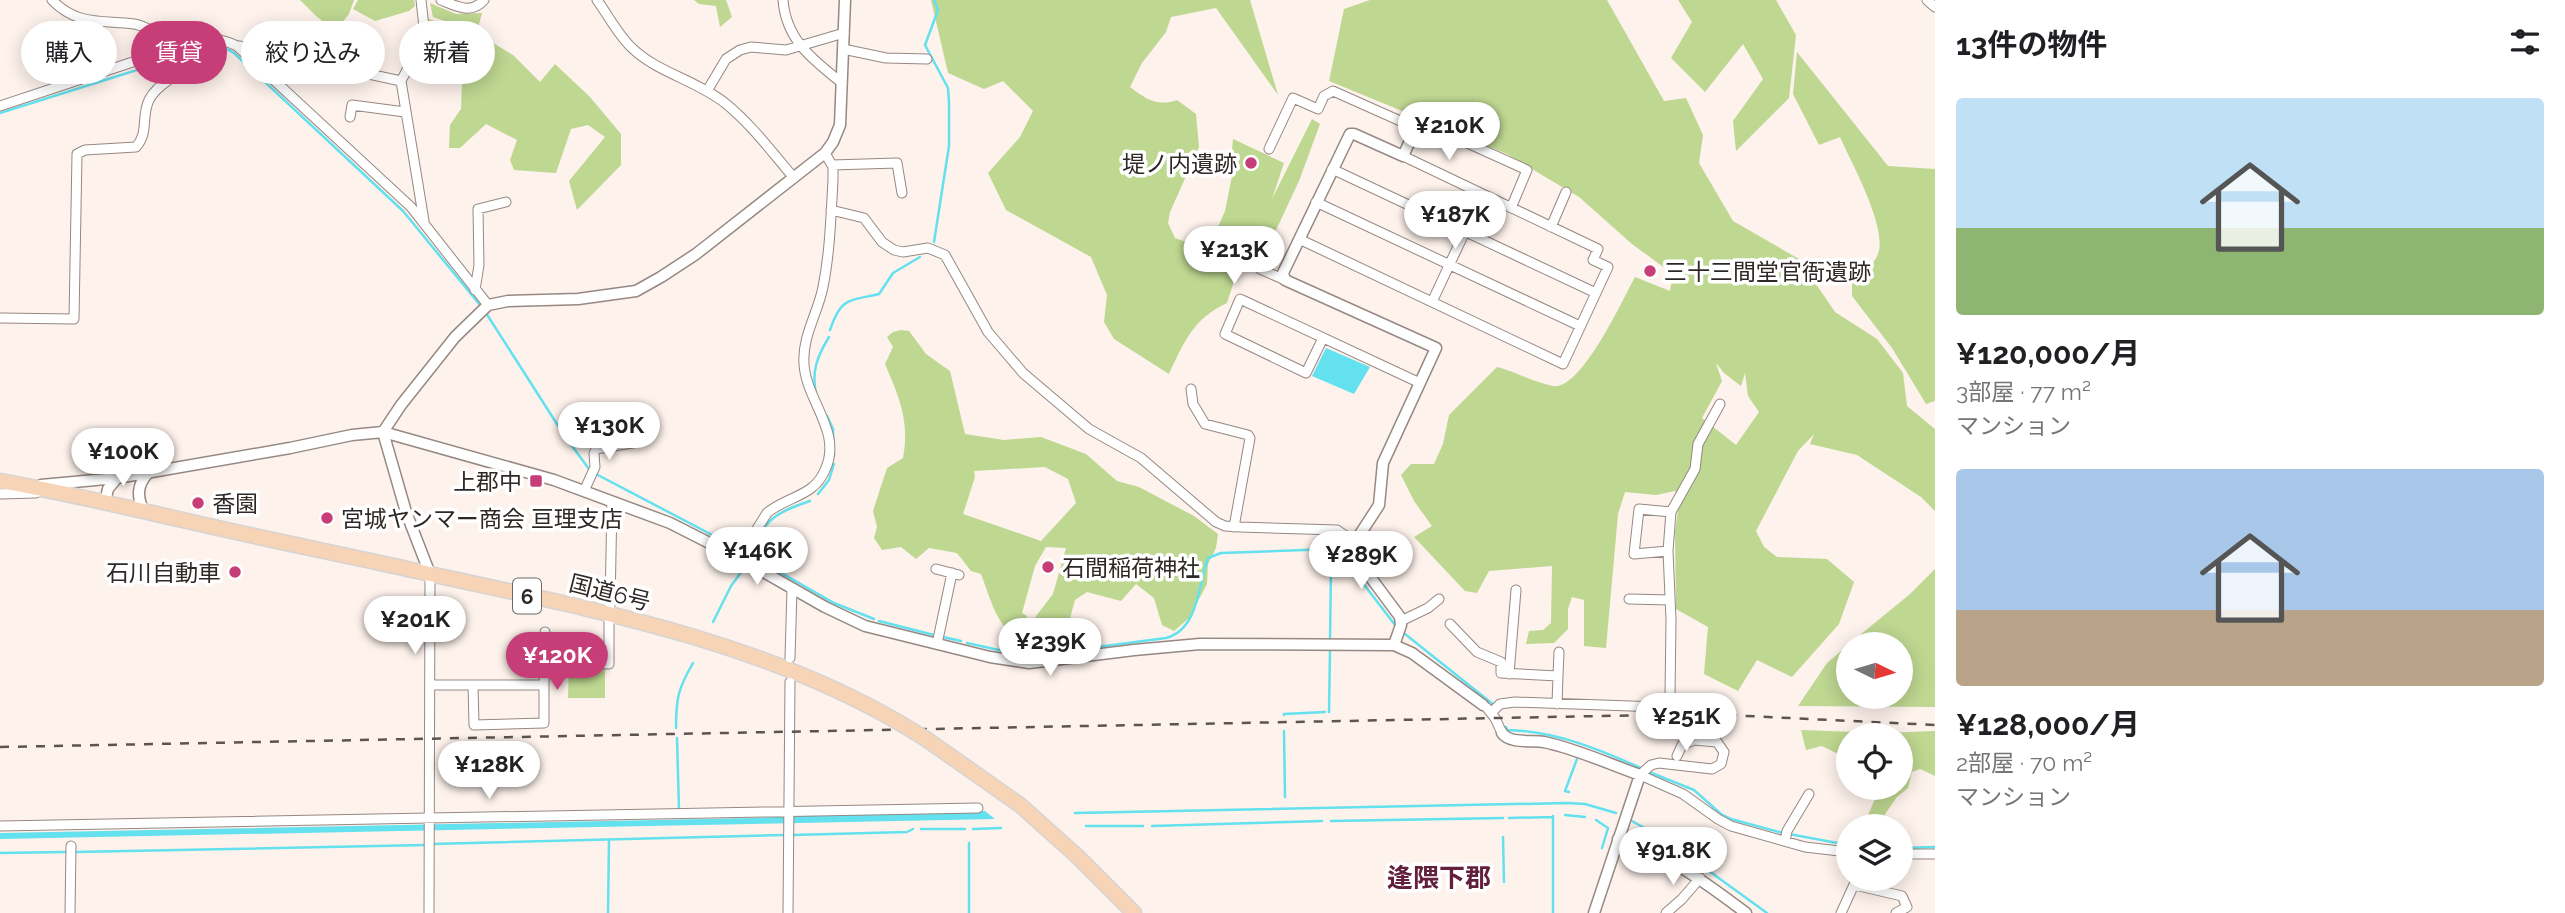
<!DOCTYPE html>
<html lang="ja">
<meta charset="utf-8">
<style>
:root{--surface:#fff;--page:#f2f2f2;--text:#202124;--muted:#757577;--accent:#c63d77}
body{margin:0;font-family:Raleway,"Noto Sans JP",sans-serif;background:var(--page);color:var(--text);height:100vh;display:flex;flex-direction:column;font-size:26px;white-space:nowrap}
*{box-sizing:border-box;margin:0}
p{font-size:23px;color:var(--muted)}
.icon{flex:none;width:38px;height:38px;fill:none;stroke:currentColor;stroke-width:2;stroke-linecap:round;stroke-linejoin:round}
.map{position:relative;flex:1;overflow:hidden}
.panel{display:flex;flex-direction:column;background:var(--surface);width:630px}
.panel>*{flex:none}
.hud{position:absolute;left:21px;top:21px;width:665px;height:63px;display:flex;gap:14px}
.needle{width:46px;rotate:95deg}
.controls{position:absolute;left:1836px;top:632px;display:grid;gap:14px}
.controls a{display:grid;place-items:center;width:77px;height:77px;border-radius:50%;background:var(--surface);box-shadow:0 4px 18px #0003;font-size:35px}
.price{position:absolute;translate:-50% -60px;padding:0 16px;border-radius:24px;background:#fff;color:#222;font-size:23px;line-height:46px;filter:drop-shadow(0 2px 4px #0008)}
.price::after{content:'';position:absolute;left:50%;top:42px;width:21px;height:16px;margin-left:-10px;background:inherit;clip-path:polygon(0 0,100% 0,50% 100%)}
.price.selected{background:var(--accent);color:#fff}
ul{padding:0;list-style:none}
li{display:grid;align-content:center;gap:14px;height:371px;padding:0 21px}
li span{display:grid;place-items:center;height:217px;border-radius:7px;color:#555}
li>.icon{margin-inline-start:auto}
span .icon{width:126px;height:126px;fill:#fffc;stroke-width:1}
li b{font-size:30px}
h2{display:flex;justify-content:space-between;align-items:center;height:84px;padding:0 21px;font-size:30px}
.chip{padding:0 24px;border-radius:32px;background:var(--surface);box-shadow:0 4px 18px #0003;font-size:24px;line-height:63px}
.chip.selected{background:var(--accent);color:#fff}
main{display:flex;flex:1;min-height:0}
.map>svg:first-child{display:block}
</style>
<main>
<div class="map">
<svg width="1935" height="913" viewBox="0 0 1935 913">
<rect width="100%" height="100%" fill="#fef2ec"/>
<path fill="#bed791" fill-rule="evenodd" d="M300 0H354L349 14 336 30 317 17Z
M358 0H414L415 6 409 11 375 21 353 9Z
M694 0H726L732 17 720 27 716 6 699 4Z
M931 0H1250L1278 95 1216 8 1171 17 1166 32 1142 63 1130 87C1146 99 1157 107 1177 100L1196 114 1199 147 1170 212 1168 223 1175 238 1208 250 1225 211 1232 176 1230 174 1233 139 1284 163 1272 199 1312 119 1320 124 1299 181 1263 258 1242 256 1227 303C1193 319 1184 342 1169 374L1114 339 1104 322 1107 295 1091 257 1006 210 988 173 1020 137 1033 111 1003 81 984 89 948 73Z
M1370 0H1607L1664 101 1686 98 1703 135 1699 163 1733 221 1799 259 1835 312 1877 339 1903 373 1907 406 1935 429V511L1921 497 1857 455 1810 444 1814 434 1798 451 1756 531 1764 547 1777 557 1827 559 1854 582 1839 624 1792 677 1757 660 1738 691 1704 674 1708 627 1676 609 1675 532 1679 503 1675 491 1656 495 1625 492 1618 514 1606 648 1584 646V600L1572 597 1568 609V629L1554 643 1526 644 1529 631 1543 630 1551 623 1552 566 1489 571 1477 593 1465 591 1414 537 1432 526 1414 501 1401 475 1411 464H1434L1443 444 1449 415 1497 367C1515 371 1534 383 1553 386 1581 391 1623 299 1635 277L1670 291 1673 274 1632 244 1579 197 1507 154 1329 81 1344 9ZM1716 363 1724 373 1741 386 1745 373 1748 396 1759 412 1736 445 1702 418 1722 381Z
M1678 0H1776L1796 35 1789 98 1736 151 1733 121 1763 79 1743 44 1705 92 1671 58 1692 22Z
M430 3 456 14 482 13 477 32 433 17Z
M429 19 480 35 513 55 540 82 555 64 590 97 621 134V165L577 210 569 181 605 137 588 125 571 129 556 173 514 170 510 160 517 140 486 124 460 148H449L450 125 461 109 462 83 480 74 468 51 431 32Z
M1797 52 1888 166 1935 169V401L1926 404 1892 348 1852 296V282C1860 274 1875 264 1878 254 1888 228 1851 162 1840 137L1819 145 1793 94Z
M901 330 909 331 926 354 950 371 965 434 1004 440 1041 437 1086 454 1117 481 1139 487 1194 516 1218 534 1216 548 1208 564 1207 584 1189 618 1174 631 1162 625 1154 598 1136 584 1121 601 1087 592 1075 600 1067 629 1043 644 1027 642 1036 616 1053 594 1066 548 1046 547 1035 566 1022 613 1027 616 1020 639C997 630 989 594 981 574L971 571 957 553 929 548 916 559 901 547 882 550 874 538 877 527 873 511 887 468 903 458C910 421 899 397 885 364L893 347 887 337 893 332ZM1045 467 1068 479 1076 503 1041 541 963 514 975 477 974 471Z
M1935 569V707L1798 706 1827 663 1848 645V696H1900V644H1849L1910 594Z
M569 667 605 668V698H568Z
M1801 730 1881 733 1935 731V776L1920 769 1912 772 1908 788 1897 797 1881 820 1873 826H1863L1880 788H1900V735H1848V763L1844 757 1822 746 1806 750Z"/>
<path fill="#63e1ee" d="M1326 348 1370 367 1354 394 1312 376Z
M920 811H985L995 819 0 839V833L753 818Z"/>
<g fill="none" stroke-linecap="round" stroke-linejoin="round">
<path stroke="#63e1ee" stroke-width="2.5" d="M934 0 938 10 925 45 948 88 949 102V146L934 242
M184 56C201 51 218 42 234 53L403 211 480 305
M0 113 175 58
M486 313 564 435 589 469
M830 330C841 297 849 301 879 294L893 273 920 257
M816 393C811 371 818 355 829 337
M827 416 833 429 834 456
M596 474 737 548
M818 494 829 480 834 464
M810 501C771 514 768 519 748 554L834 603 874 619
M879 621 934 635
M713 622 731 586 742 571
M1405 634 1494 705
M943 637 961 641
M1330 640 1331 568 1335 564
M967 643 1021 655 1060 652
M1067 651 1166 638C1199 629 1198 585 1208 558L1221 553 1331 549 1339 552 1395 625
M1329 712 1330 651
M1284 715V714L1325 712
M1506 727 1507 730C1555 731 1599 749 1643 769
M676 728C676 698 678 689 693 663
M1284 731 1285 797
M677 738 679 810
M1649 772 1694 790 1721 814 1731 819 1783 833
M1569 792 1565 791 1577 759
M1075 813 1568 803 1585 804 1616 813
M1565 815 1585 817
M1509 818 1552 817
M1596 820 1608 828 1602 848
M1331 821 1503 818
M1632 821 1669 842 1767 913
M1086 826H1143
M1152 826 1322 821
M921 829H965
M973 829 1001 828
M1789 834 1848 845
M793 835 907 832 913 829
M1503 837 1504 882
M432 844 785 835
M1900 848 1935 847
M75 852 425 845
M0 853 66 852
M608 913 609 840
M969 913V843
M1553 913V816"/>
<defs>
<path id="minor" d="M421 0 425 36 401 81 424 221
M441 0C456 6 471 15 484 0
M597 0C608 15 618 35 632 48 658 73 696 80 725 103 751 124 772 152 794 178
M783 0C786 40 813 60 842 83
M1927 0 1935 7
M239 46 401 81
M843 49 886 58 927 59
M707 91 726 59 740 50 751 47 786 50 844 33
M0 106 193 42C210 38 221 38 237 46L411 207 488 305
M350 117 352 105 405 112
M1269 149 1293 98 1318 109 1324 96 1333 91 1434 136 1445 133 1527 170 1511 208
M832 165 897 163 902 193
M1332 169 1596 293
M1316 202 1580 326
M831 210 864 218 882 242 894 250 903 252 928 248 945 255 988 332 1023 373 1089 429 1141 458 1216 522 1225 526 1240 527 1337 530 1355 542
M1551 227 1566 192
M1299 239 1563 364 1608 267 1593 260 1598 249 1403 156
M1260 269 1285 280
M475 290 479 265 478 209 506 202
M1432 302 1482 195
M0 318 74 319 77 154 85 150 136 147C149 133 141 116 149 100 161 76 188 82 178 47 165 40 148 26 134 24 102 20 77 26 52 0
M1323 338 1306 373 1225 334 1240 299 1420 383
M1191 389 1193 404 1205 424 1248 435 1250 438 1234 527
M584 491 595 467 594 454 596 449 644 441
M0 494 36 493
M1668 551 1634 554 1639 509 1671 512
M739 558 767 513C787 496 814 497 825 470 843 432 806 401 804 364 802 336 818 313 823 287 830 252 831 215 833 180V167L825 153
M936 569 959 575
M1629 599 1670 600
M610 606 612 502
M1401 621 1428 608 1439 599
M1450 624 1477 652 1501 662V673L1558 676 1557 704
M545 632V662
M937 644 952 573
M790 658 792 589
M1509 674 1516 590
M1558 676 1559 652
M430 685H544L545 662 609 664V621
M473 685 474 725 544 723V685
M1487 708 1495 718 1502 733
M1492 712 1500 704 1515 702 1659 707 1670 695 1671 620 1668 551 1671 512 1695 469 1698 444 1720 404
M1640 775 1683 794 1718 819 1731 826 1805 847 1848 852
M1640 775 1651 765 1659 763 1712 769 1721 764 1724 752 1717 742 1694 740 1682 745 1677 756
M0 826 978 808
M1785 841 1787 831 1809 794
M1900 854H1935
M1855 885 1902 896 1907 907 1896 913
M70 913 71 846
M429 913 430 574
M788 913 790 682
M1666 913 1682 899 1700 878
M1841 913 1857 878"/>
<path id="tertiary" d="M41 485 117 478
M105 502 108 489 117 478 290 448 352 435 383 432 554 480 670 523 739 558 825 607 865 626 990 657 1029 663 1134 650 1200 644 1394 645 1412 653 1483 705
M143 510C137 496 137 485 148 473
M430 574 406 512 383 432 401 405 455 337 488 305 508 301 578 299 636 291 661 277 696 254 825 153 833 142 840 125 845 0
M1394 645 1401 625 1400 617 1357 559 1355 542 1379 505 1383 463 1436 348 1285 280 1283 273 1350 134H1354L1403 156 1416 128
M1502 733C1510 744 1531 740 1544 742 1577 749 1609 764 1640 775L1594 913
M1618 839C1667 854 1705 882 1746 913"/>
<path id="trunk" d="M0 481C63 492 125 507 187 521 256 537 325 551 394 566 566 605 744 633 898 722
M926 739 1020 805 1077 856 1134 913"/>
</defs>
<use href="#minor" stroke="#968882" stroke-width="11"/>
<use href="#tertiary" stroke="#968882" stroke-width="13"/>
<use href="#trunk" stroke="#d5d4d4" stroke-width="17"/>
<use href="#minor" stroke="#fff" stroke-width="9"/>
<use href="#tertiary" stroke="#fff" stroke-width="10"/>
<use href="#trunk" stroke="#f7d4b6" stroke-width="14"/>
<path stroke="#5b5451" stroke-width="2.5" stroke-dasharray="9 9" stroke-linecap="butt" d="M0 747 1705 714 1935 725"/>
<defs>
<path id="trunk-bridge" d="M898 722 926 739"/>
</defs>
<use href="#trunk-bridge" stroke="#d5d4d4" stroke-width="17" stroke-linecap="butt"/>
<use href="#trunk-bridge" stroke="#f7d4b6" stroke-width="14"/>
</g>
<g fill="#c63d77" stroke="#fff" stroke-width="2.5">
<circle cx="1251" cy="163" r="7"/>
<circle cx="1650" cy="271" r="7"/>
<rect x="529" y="474" width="14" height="14" rx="3.5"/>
<circle cx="198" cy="503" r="7"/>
<circle cx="327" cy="518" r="7"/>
<circle cx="1048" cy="567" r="7"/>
<circle cx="235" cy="572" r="7"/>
</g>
<g text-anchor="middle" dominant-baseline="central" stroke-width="7" stroke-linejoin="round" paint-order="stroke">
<rect fill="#fff" stroke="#6d6967" stroke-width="2" x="513" y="578.5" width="28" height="35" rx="5"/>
<g font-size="21" font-weight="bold" fill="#2e2926">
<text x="527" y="596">6</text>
</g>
<g font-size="23" fill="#2e2926" stroke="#fff" text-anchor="start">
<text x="1237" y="163" text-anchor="end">堤ノ内遺跡</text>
<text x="1664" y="271">三十三間堂官衙遺跡</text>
<text x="522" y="481" text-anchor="end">上郡中</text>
<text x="212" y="503">香園</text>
<text x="341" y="518">宮城ヤンマー商会 亘理支店</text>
<text x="1062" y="567">石間稲荷神社</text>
<text x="221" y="572" text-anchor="end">石川自動車</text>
</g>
<g font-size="23" fill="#2e2926" stroke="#fff">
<text transform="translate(610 592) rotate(14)">国道6号</text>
</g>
<g font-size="26" font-weight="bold" fill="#63203b" stroke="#fff">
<text x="1439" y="878">逢隈下郡</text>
</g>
</g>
</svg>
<div class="controls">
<a><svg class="needle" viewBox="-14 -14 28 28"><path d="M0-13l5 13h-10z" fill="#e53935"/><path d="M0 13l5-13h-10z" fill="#757577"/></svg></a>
<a><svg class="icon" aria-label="locate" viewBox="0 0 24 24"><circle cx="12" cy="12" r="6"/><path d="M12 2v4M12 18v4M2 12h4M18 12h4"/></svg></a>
<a><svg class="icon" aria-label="layers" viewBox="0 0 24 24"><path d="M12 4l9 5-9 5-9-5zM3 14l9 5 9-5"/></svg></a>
</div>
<b class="price" style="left:1449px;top:162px">¥210K</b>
<b class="price" style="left:1455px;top:251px">¥187K</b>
<b class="price" style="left:1234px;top:286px">¥213K</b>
<b class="price" style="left:609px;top:462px">¥130K</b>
<b class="price" style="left:123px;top:488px">¥100K</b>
<b class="price" style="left:757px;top:587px">¥146K</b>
<b class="price" style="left:1361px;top:591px">¥289K</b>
<b class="price" style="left:415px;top:656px">¥201K</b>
<b class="price" style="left:1050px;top:678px">¥239K</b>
<b class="price selected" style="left:557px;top:692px">¥120K</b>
<b class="price" style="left:1686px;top:753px">¥251K</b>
<b class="price" style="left:489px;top:801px">¥128K</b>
<b class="price" style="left:1673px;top:887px">¥91.8K</b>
<div class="hud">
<a class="chip">購入</a>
<a class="chip selected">賃貸</a>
<a class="chip">絞り込み</a>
<a class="chip">新着</a>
</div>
</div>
<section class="panel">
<h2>13件の物件<svg class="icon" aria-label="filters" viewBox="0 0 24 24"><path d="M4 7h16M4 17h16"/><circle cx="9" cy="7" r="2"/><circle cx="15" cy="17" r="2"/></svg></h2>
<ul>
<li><span style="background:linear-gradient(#bfe0f5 60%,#8fb573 0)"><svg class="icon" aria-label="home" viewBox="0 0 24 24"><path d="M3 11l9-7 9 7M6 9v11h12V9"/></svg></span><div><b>¥120,000/月</b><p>3部屋 · 77 m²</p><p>マンション</p></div></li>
<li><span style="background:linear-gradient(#a9c7e8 65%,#b9a48a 0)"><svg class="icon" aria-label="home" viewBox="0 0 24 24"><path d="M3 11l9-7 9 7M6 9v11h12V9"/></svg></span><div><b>¥128,000/月</b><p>2部屋 · 70 m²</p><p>マンション</p></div></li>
</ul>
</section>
</main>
